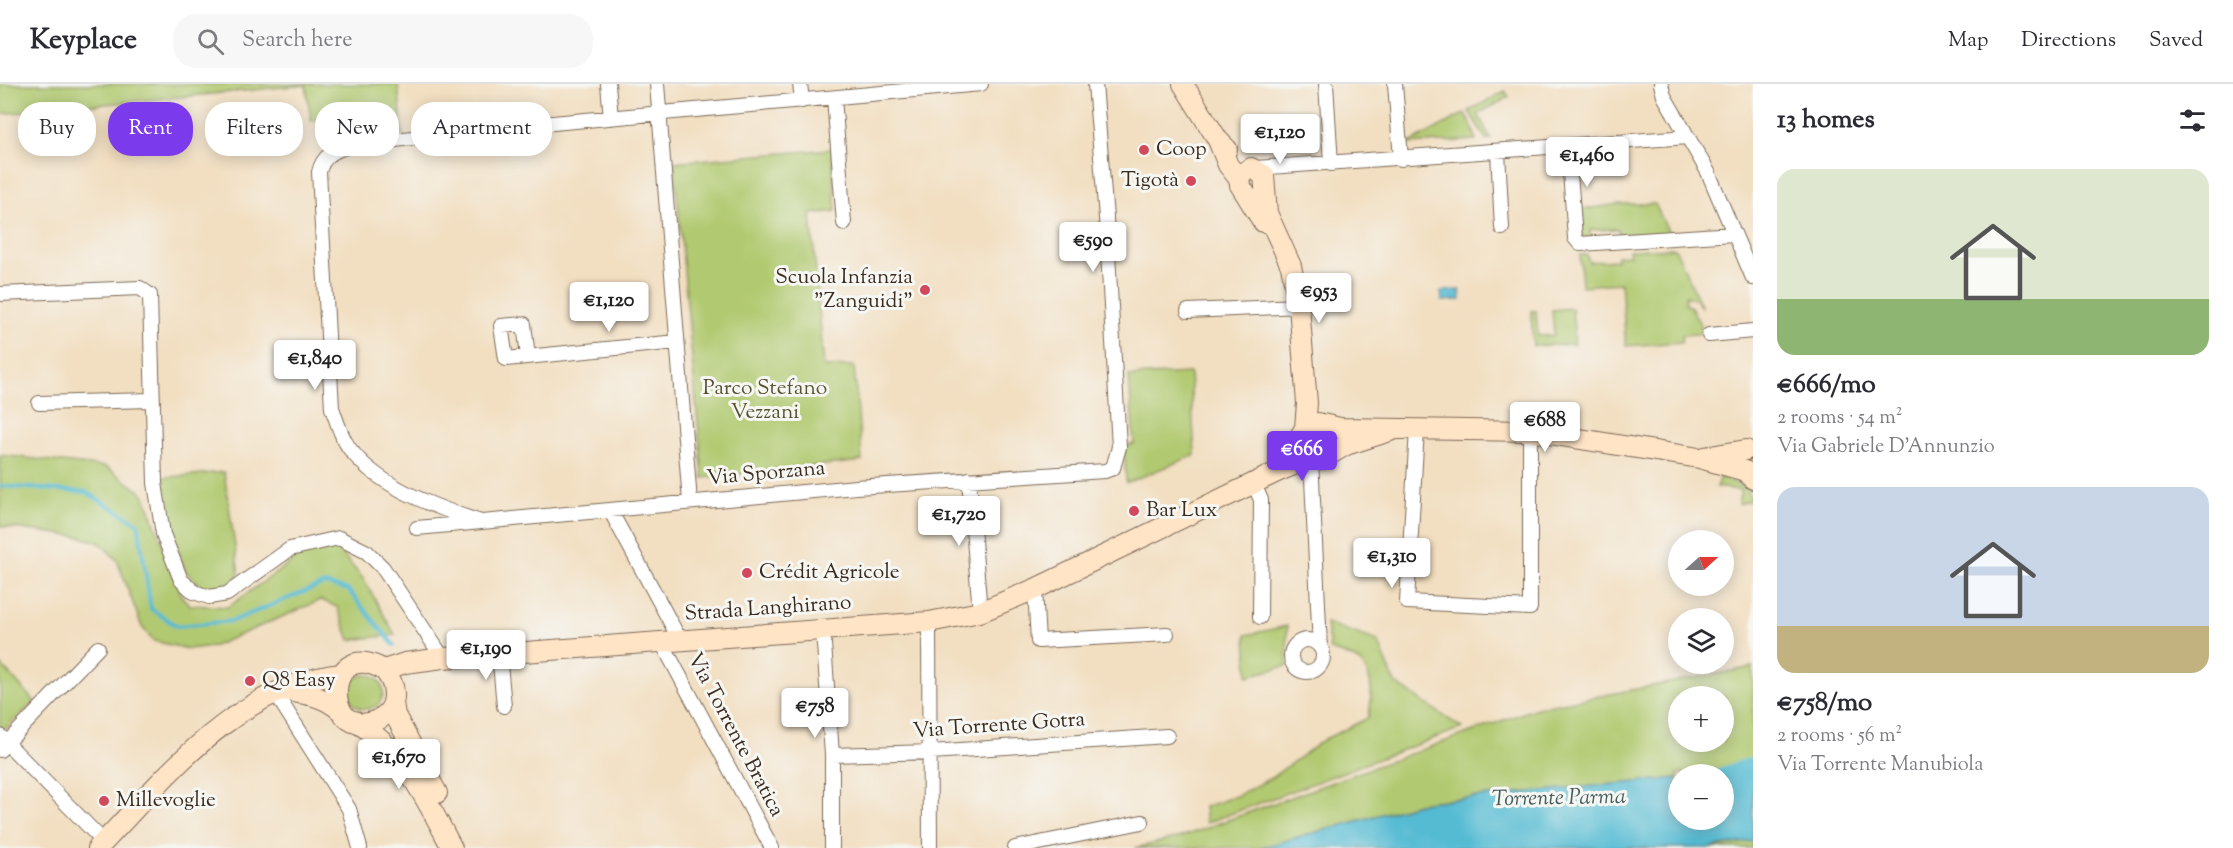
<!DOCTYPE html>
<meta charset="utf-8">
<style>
:root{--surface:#fff;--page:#f7f7f7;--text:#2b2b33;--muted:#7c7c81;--line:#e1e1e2;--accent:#7c3aed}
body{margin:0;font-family:"Sorts Mill Goudy",serif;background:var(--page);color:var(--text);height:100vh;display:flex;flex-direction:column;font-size:22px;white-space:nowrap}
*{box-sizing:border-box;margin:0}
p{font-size:20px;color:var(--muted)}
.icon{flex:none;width:33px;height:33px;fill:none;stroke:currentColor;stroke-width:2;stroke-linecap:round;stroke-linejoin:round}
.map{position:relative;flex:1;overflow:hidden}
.drawer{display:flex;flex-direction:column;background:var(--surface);width:480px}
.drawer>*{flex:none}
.banner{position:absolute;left:18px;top:18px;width:570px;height:54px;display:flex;gap:12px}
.needle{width:39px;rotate:69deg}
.controls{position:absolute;left:1668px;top:446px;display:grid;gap:12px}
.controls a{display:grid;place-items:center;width:66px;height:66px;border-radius:50%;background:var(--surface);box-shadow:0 3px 15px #0003;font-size:30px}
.price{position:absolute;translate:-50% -51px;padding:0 14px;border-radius:6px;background:#fff;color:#222;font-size:20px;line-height:39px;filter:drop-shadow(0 2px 3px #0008)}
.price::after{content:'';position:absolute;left:50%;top:36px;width:18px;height:14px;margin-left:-9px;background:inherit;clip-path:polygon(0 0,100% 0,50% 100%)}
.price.current{background:var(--accent);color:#fff}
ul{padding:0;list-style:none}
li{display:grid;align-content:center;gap:12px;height:318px;padding:0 24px}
li span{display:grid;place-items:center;height:186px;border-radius:18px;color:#555}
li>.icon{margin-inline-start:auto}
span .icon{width:108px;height:108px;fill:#fffc;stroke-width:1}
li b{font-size:26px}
h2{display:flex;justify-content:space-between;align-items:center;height:72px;padding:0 24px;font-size:26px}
.pill{padding:0 21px;border-radius:24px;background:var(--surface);box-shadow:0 3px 15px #0003;font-size:21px;line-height:54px}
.pill.current{background:var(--accent);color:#fff}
header{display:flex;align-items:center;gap:36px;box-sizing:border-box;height:84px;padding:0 30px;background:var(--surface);border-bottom:2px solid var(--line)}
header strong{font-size:28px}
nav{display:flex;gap:33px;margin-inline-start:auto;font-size:21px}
.search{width:420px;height:54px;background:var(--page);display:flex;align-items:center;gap:15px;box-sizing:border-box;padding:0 21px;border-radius:24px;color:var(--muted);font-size:22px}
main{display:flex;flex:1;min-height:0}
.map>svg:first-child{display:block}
</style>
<header>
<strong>Keyplace</strong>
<div class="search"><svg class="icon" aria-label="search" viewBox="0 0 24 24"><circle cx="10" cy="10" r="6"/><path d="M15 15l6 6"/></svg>Search here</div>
<nav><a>Map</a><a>Directions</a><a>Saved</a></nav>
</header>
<main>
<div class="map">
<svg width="1753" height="764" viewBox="0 0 1753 764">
<rect width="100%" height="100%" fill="#f6f6f2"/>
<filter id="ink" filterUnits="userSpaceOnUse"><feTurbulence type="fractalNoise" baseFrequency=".0167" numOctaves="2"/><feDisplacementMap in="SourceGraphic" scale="12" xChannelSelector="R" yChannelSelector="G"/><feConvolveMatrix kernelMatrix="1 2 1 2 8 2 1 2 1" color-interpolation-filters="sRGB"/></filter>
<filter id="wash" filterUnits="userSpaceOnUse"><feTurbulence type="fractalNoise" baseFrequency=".008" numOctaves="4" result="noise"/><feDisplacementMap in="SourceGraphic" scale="24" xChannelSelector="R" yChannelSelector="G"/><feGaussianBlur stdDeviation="1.35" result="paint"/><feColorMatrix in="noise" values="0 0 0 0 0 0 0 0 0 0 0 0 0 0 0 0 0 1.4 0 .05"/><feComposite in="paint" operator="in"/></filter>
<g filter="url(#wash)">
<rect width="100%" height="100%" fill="#f2dec0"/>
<path fill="#b1c96f" stroke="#767a46" stroke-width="1.5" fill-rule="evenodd" d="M0 0H398L403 52C375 27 347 29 311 37L306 1 0 30Z
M1505 7 1509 13 1478 30 1491 55H1486L1469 27Z
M1465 29 1473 44 1476 56 1408 60Z
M832 65 836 127 811 130 824 283 854 282 862 377 703 394 674 78Z
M1619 120H1655L1670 151 1619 150 1618 145 1590 146 1591 155 1582 152 1579 146H1582L1580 126Z
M1675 164 1702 224 1695 215 1685 212V220L1691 223 1703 246 1698 250 1682 251V258L1626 262 1621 199 1582 202 1580 171H1587L1589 178 1617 176V172L1630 171 1629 166Z
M1572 224 1575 260 1533 262 1531 227H1536L1538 252 1554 251 1552 226Z
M1190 289 1195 371 1126 399 1124 362 1134 360 1129 292Z
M0 371 106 383 144 410 182 513 190 521 228 523 304 469 338 465 364 496 395 551 350 556 337 523 321 516 214 562 188 565 154 557 142 543 117 476 100 459 81 453 0 442Z
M224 388 239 490 226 505 207 507 186 488 171 447 160 394Z
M1720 393 1745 403 1752 416 1738 420 1741 406 1716 403Z
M1326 539 1378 557 1395 599 1462 644 1206 739 1204 723 1239 711 1271 694 1325 655 1368 634C1372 617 1375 594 1361 579 1354 573 1339 569 1330 566Z
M1287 542V582L1248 592 1246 551Z
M0 580 35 618 2 647 0 645Z
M1753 583V687L1678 690V694L1426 718 1259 764H1135L1181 753 1537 624ZM1678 612H1724V657H1678Z
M349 608a17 17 0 1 1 34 0a17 17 0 1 1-34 0Z
M1753 757V764H1707Z"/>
<path fill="#55bbd3" stroke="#487278" stroke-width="1.5" d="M1460 206 1461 216 1442 217 1441 207Z
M1753 687V757L1707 764H1259L1426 718 1678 694V735H1724L1723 690Z"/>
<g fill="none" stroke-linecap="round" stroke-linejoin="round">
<path stroke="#55bbd3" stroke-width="4" d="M0 402 86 408 138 439 151 525 177 542 232 537 324 500 348 506 394 561"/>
<path stroke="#55bbd3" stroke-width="22" d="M1724 694 1753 684"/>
</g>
</g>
<g filter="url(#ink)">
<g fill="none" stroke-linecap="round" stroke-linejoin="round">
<defs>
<path id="street" d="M608 0 611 34
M657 0 690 418
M800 0 802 17
M1326 0 1331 80
M1395 0 1401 75
M1661 0 1664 12 1708 88 1753 194
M834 14 844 139
M1568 62 1575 154 1580 160 1734 150
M1498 68 1502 144
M1256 84 1688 53
M0 210 140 204 150 211 155 399 163 450 181 496 194 508 209 513 227 510 290 465 339 454 367 468 383 484 443 574
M1188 227 1299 222
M1709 251 1753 247
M528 273 524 240 501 242 506 275 677 258
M39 319 151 316
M1417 345 1407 518 1530 524V347
M1311 374 1320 563
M969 395 980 528
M1254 400 1261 416 1260 533
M610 426 680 556
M481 438C440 425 382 404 354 370 342 357 338 340 332 324L319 88C323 71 335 66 351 61L509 43 981 0
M417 444 856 403 1105 387 1113 384 1119 363 1106 134 1095 0
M1035 505 1038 557 1167 550
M929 538 930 764
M823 546 832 671V764
M1291 572a16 16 0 1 1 32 0a16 16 0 1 1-32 0Z
M661 557 772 764
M499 569 504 622
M274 607 349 725 360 764
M0 652 104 758
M0 666 98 564
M832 671 931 668 1167 652
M1015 764 1142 738"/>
<path id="secondary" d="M1183 0 1218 56 1227 65
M1218 56 1228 81 1239 95 1240 101 1263 138
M1239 95 1242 89 1251 84 1264 91 1267 129 1291 182 1299 222 1307 319 1305 344
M1704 373 1746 366
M1279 387 1305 344 1318 339 1340 344 1530 347 1699 374 1745 387 1753 395
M384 586C397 601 400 626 377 636 323 661 322 550 384 586L405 579 443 574 929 538 980 528 1035 505 1279 387 1311 374 1322 375 1346 361 1393 346
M282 606C305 610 323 611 341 627
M393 619 395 631 437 709
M354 637C402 663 427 717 452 764
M98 764C167 692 237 601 342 590"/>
</defs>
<use href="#street" stroke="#7b6957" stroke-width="16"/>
<use href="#secondary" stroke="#7b6957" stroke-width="22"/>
<use href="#street" stroke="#fff" stroke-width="14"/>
<use href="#secondary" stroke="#ffe4c6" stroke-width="20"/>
</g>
</g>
<g fill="#d1495b" stroke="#f6f6f2" stroke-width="2">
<circle cx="1144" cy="66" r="6"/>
<circle cx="1191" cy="97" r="6"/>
<circle cx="925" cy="206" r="6"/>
<circle cx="1134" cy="427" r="6"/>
<circle cx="747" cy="489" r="6"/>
<circle cx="250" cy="597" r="6"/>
<circle cx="104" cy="717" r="6"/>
</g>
<g text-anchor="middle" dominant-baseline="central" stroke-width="6" stroke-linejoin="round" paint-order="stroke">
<g font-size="21" fill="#3b2a1e" stroke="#f6f6f2" text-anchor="start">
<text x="1156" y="66">Coop</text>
<text x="1179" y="97" text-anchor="end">Tigotà</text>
<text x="913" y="194" text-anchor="end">Scuola Infanzia<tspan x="913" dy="24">"Zanguidi"</tspan></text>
<text x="1146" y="427">Bar Lux</text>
<text x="759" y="489">Crédit Agricole</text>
<text x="262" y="597">Q8 Easy</text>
<text x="116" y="717">Millevoglie</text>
</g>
<g font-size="21" fill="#585232" stroke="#f6f6f2">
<text x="765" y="305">Parco Stefano<tspan x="765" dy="24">Vezzani</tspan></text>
</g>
<g font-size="21" fill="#3b2a1e" stroke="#f6f6f2">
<text transform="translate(766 390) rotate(-5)">Via Sporzana</text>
<text transform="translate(768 525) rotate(-4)">Strada Langhirano</text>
<text transform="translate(999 642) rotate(-4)">Via Torrente Gotra</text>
<text transform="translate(735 651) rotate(62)">Via Torrente Bratica</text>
</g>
<g font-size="22" font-style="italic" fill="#445d5d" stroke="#f6f6f2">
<text transform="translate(1559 715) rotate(-1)">Torrente Parma</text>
</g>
</g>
</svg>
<div class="controls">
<a><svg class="needle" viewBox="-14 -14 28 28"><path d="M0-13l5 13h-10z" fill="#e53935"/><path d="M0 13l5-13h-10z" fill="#7c7c81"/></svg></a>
<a><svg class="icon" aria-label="layers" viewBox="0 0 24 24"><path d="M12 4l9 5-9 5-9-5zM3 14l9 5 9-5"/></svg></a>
<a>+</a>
<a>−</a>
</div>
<b class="price" style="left:1280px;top:81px">€1,120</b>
<b class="price" style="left:1587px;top:104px">€1,460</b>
<b class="price" style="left:1093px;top:189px">€590</b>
<b class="price" style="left:1319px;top:240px">€953</b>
<b class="price" style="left:609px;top:249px">€1,120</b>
<b class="price" style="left:315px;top:307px">€1,840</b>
<b class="price" style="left:1545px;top:369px">€688</b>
<b class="price current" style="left:1302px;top:398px">€666</b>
<b class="price" style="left:959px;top:463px">€1,720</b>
<b class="price" style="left:1392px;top:505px">€1,310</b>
<b class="price" style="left:486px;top:597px">€1,190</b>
<b class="price" style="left:815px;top:655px">€758</b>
<b class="price" style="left:399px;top:706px">€1,670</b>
<div class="banner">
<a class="pill">Buy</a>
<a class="pill current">Rent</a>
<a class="pill">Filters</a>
<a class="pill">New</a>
<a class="pill">Apartment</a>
</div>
</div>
<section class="drawer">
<h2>13 homes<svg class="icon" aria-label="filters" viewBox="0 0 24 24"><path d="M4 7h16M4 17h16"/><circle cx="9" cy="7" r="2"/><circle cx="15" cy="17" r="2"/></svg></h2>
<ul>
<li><span style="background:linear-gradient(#dfe7d0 70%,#8fb573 0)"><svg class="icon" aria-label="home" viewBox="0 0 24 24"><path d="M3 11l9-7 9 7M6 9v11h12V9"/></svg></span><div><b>€666/mo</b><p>2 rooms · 54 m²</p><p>Via Gabriele D'Annunzio</p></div></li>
<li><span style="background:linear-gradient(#c9d6e8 75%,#c2b280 0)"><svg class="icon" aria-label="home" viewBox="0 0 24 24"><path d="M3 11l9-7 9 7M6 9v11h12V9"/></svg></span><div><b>€758/mo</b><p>2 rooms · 56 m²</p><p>Via Torrente Manubiola</p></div></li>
</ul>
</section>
</main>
